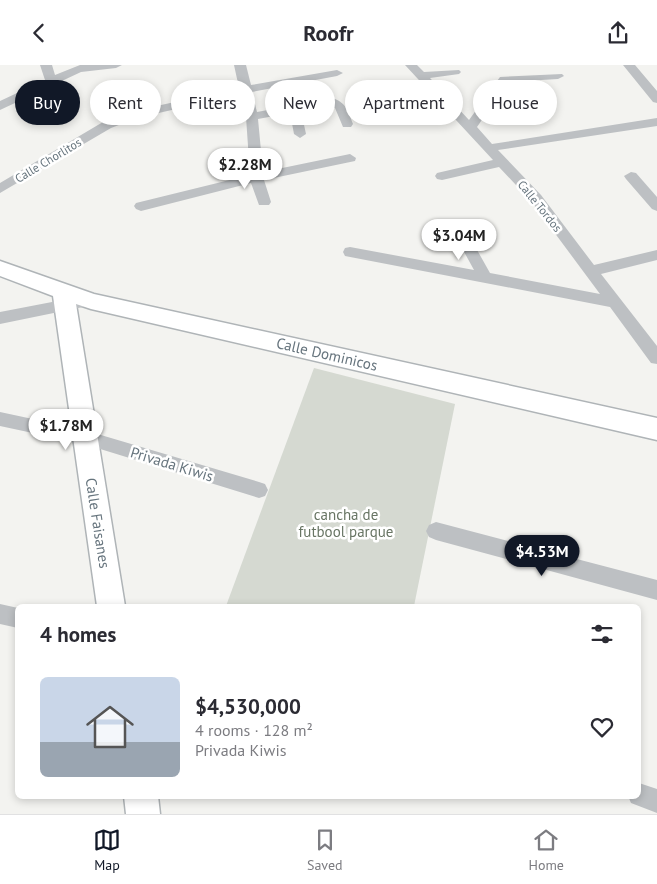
<!DOCTYPE html>
<meta charset="utf-8">
<style>
:root{--surface:#fff;--page:#f7f7f7;--text:#2b2b33;--muted:#7c7c81;--line:#e1e1e2;--accent:#111827}
body{margin:0;font-family:"PT Sans",sans-serif;background:var(--page);color:var(--text);height:100vh;display:flex;flex-direction:column;font-size:19px;white-space:nowrap}
*{box-sizing:border-box;margin:0}
p{font-size:16px;color:var(--muted)}
.icon{flex:none;width:28px;height:28px;fill:none;stroke:currentColor;stroke-width:2;stroke-linecap:round;stroke-linejoin:round}
.map{position:relative;flex:1;overflow:hidden}
.sheet{position:absolute;left:15px;top:539px;width:626px;height:195px;display:flex;flex-direction:column;background:var(--surface);border-radius:8px;box-shadow:0 2px 8px #0003}
.sheet>*{flex:none}
.banner{position:absolute;left:15px;top:15px;width:628px;height:45px;display:flex;gap:10px}
.price{position:absolute;translate:-50% -42px;padding:0 11px;border-radius:18px;background:#fff;color:#222;font-size:16px;line-height:32px;filter:drop-shadow(0 1px 2px #0008)}
.price::after{content:'';position:absolute;left:50%;top:30px;width:15px;height:11px;margin-left:-8px;background:inherit;clip-path:polygon(0 0,100% 0,50% 100%)}
.price.on{background:var(--accent);color:#fff}
ul{padding:0;list-style:none}
li{display:flex;align-items:center;gap:15px;height:125px;padding:0 25px}
li+li{border-top:1px solid var(--line)}
li span{display:grid;place-items:center;flex:none;width:140px;height:100px;border-radius:8px;color:#555}
li>.icon{margin-inline-start:auto}
span .icon{width:60px;height:60px;fill:#fffc;stroke-width:1}
li b{font-size:21px}
h2{display:flex;justify-content:space-between;align-items:center;height:60px;padding:0 25px;font-size:21px}
.chip{padding:0 18px;border-radius:22px;background:var(--surface);box-shadow:0 2px 8px #0003;font-size:18px;line-height:45px}
.chip.on{background:var(--accent);color:#fff}
header{display:flex;justify-content:space-between;align-items:center;height:65px;padding:0 25px;background:var(--surface);font-size:22px;font-weight:700}
.dock{display:flex;justify-content:space-around;align-items:center;height:70px;border-top:1px solid var(--line);background:var(--surface);font-size:14px;color:var(--muted)}
.dock a{display:grid;justify-items:center;gap:2px}
.dock .on{color:var(--accent)}
.map>svg:first-child{display:block}
</style>
<header><svg class="icon" aria-label="back" viewBox="0 0 24 24"><path d="M15 5l-7 7 7 7"/></svg>Roofr<svg class="icon" aria-label="share" viewBox="0 0 24 24"><path d="M12 15V3M7 8l5-5 5 5M5 13v7h14v-7"/></svg></header>
<div class="map">
<svg width="657" height="749" viewBox="0 0 657 749">
<rect width="100%" height="100%" fill="#f3f3f0"/>
<path fill="#d5d9d1" d="M314 303 455 339 414 541H226Z"/>
<g fill="none" stroke-linecap="round" stroke-linejoin="round">
<defs>
<path id="secondary" d="M0 196 94 229 657 353V375L91 244 76 239 125 541H97L53 231 0 211Z
M124 731H158L160 749H126Z"/>
</defs>
<use href="#secondary" stroke="#afb4b7" stroke-width="3"/>
<path fill="#bdc0c3" fill-rule="evenodd" d="M40 0H52L55 10 80 0H122L116 3 81 7 0 45V36L45 15Z
M234 0H246L251 20 337 5 343 8 337 11 252 27 257 47 332 33C346 37 348 46 353 59L351 62H343L335 43 330 41 301 46 306 69 300 73 294 69 290 48 258 54 263 107 350 89 356 93 355 96 264 115 271 137 269 140H259L251 118 141 146 136 144 134 141 136 138 250 110 246 52 241 29 137 53 111 63 0 128V118L103 57 129 47 239 23Z
M405 0H417L424 7 459 5 461 7 459 9 430 13 469 55 500 12 562 9 564 11 558 14 508 17 477 62 492 79 657 53V61L498 85 541 130 594 200 657 185V195L601 209 657 281V299L651 298 610 242 345 191 343 187 345 183 350 182 474 205 451 163 453 160H463L490 208 600 229 531 136 499 102 442 115 437 114 435 111 437 108 493 95Z
M623 0H635L657 26V38L653 37Z
M631 107 636 108 657 132V146L652 144 626 114 624 111Z
M78 232 83 234 86 238 83 242 0 259V247Z
M0 347 84 365 259 417 265 419 268 425 265 431 259 433 84 379 0 361Z
M436 457 657 515V535L436 475 429 472 426 466 429 460Z
M0 539 18 543V563L0 559Z
M639 718 657 724V748L631 738 628 731H639Z"/>
<use href="#secondary" fill="#fff" fill-rule="evenodd"/>
</g>
<g text-anchor="middle" dominant-baseline="central" stroke-width="5" stroke-linejoin="round" paint-order="stroke">
<g font-size="12" fill="#66747d" stroke="#fff">
<text transform="translate(48 95) rotate(-31)">Calle Chorlitos</text>
<text transform="translate(540 141) rotate(51)">Calle Tordos</text>
</g>
<g font-size="15" fill="#66747d" stroke="#fff">
<text transform="translate(327 289) rotate(13)">Calle Dominicos</text>
<text transform="translate(172 399) rotate(17)">Privada Kiwis</text>
<text transform="translate(98 458) rotate(81)">Calle Faisanes</text>
</g>
<g font-size="15" fill="#687564" stroke="#fff">
<text x="346" y="449">cancha de<tspan x="346" dy="17">futbool parque</tspan></text>
</g>
</g>
</svg>
<b class="price" style="left:245px;top:125px">$2.28M</b>
<b class="price" style="left:459px;top:196px">$3.04M</b>
<b class="price" style="left:66px;top:386px">$1.78M</b>
<b class="price on" style="left:542px;top:512px">$4.53M</b>
<div class="banner">
<a class="chip on">Buy</a>
<a class="chip">Rent</a>
<a class="chip">Filters</a>
<a class="chip">New</a>
<a class="chip">Apartment</a>
<a class="chip">House</a>
</div>
<section class="sheet">
<h2>4 homes<svg class="icon" aria-label="filters" viewBox="0 0 24 24"><path d="M4 7h16M4 17h16"/><circle cx="9" cy="7" r="2"/><circle cx="15" cy="17" r="2"/></svg></h2>
<ul>
<li><span style="background:linear-gradient(#c9d6e8 65%,#9aa5b1 0)"><svg class="icon" aria-label="home" viewBox="0 0 24 24"><path d="M3 11l9-7 9 7M6 9v11h12V9"/></svg></span><div><b>$4,530,000</b><p>4 rooms · 128 m²</p><p>Privada Kiwis</p></div><svg class="icon" aria-label="heart" viewBox="0 0 24 24"><path d="M12 20l-8-8c-3-5 5-10 8-4 3-6 11-1 8 4z"/></svg></li>
</ul>
</section>
</div>
<nav class="dock">
<a class="on"><svg class="icon" aria-label="map" viewBox="0 0 24 24"><path d="M3 6l6-2 6 2 6-2v14l-6 2-6-2-6 2zM9 4v14M15 6v14"/></svg>Map</a>
<a><svg class="icon" aria-label="saved" viewBox="0 0 24 24"><path d="M7 4h10v16l-5-4-5 4z"/></svg>Saved</a>
<a><svg class="icon" aria-label="home" viewBox="0 0 24 24"><path d="M3 11l9-7 9 7M6 9v11h12V9"/></svg>Home</a>
</nav>
